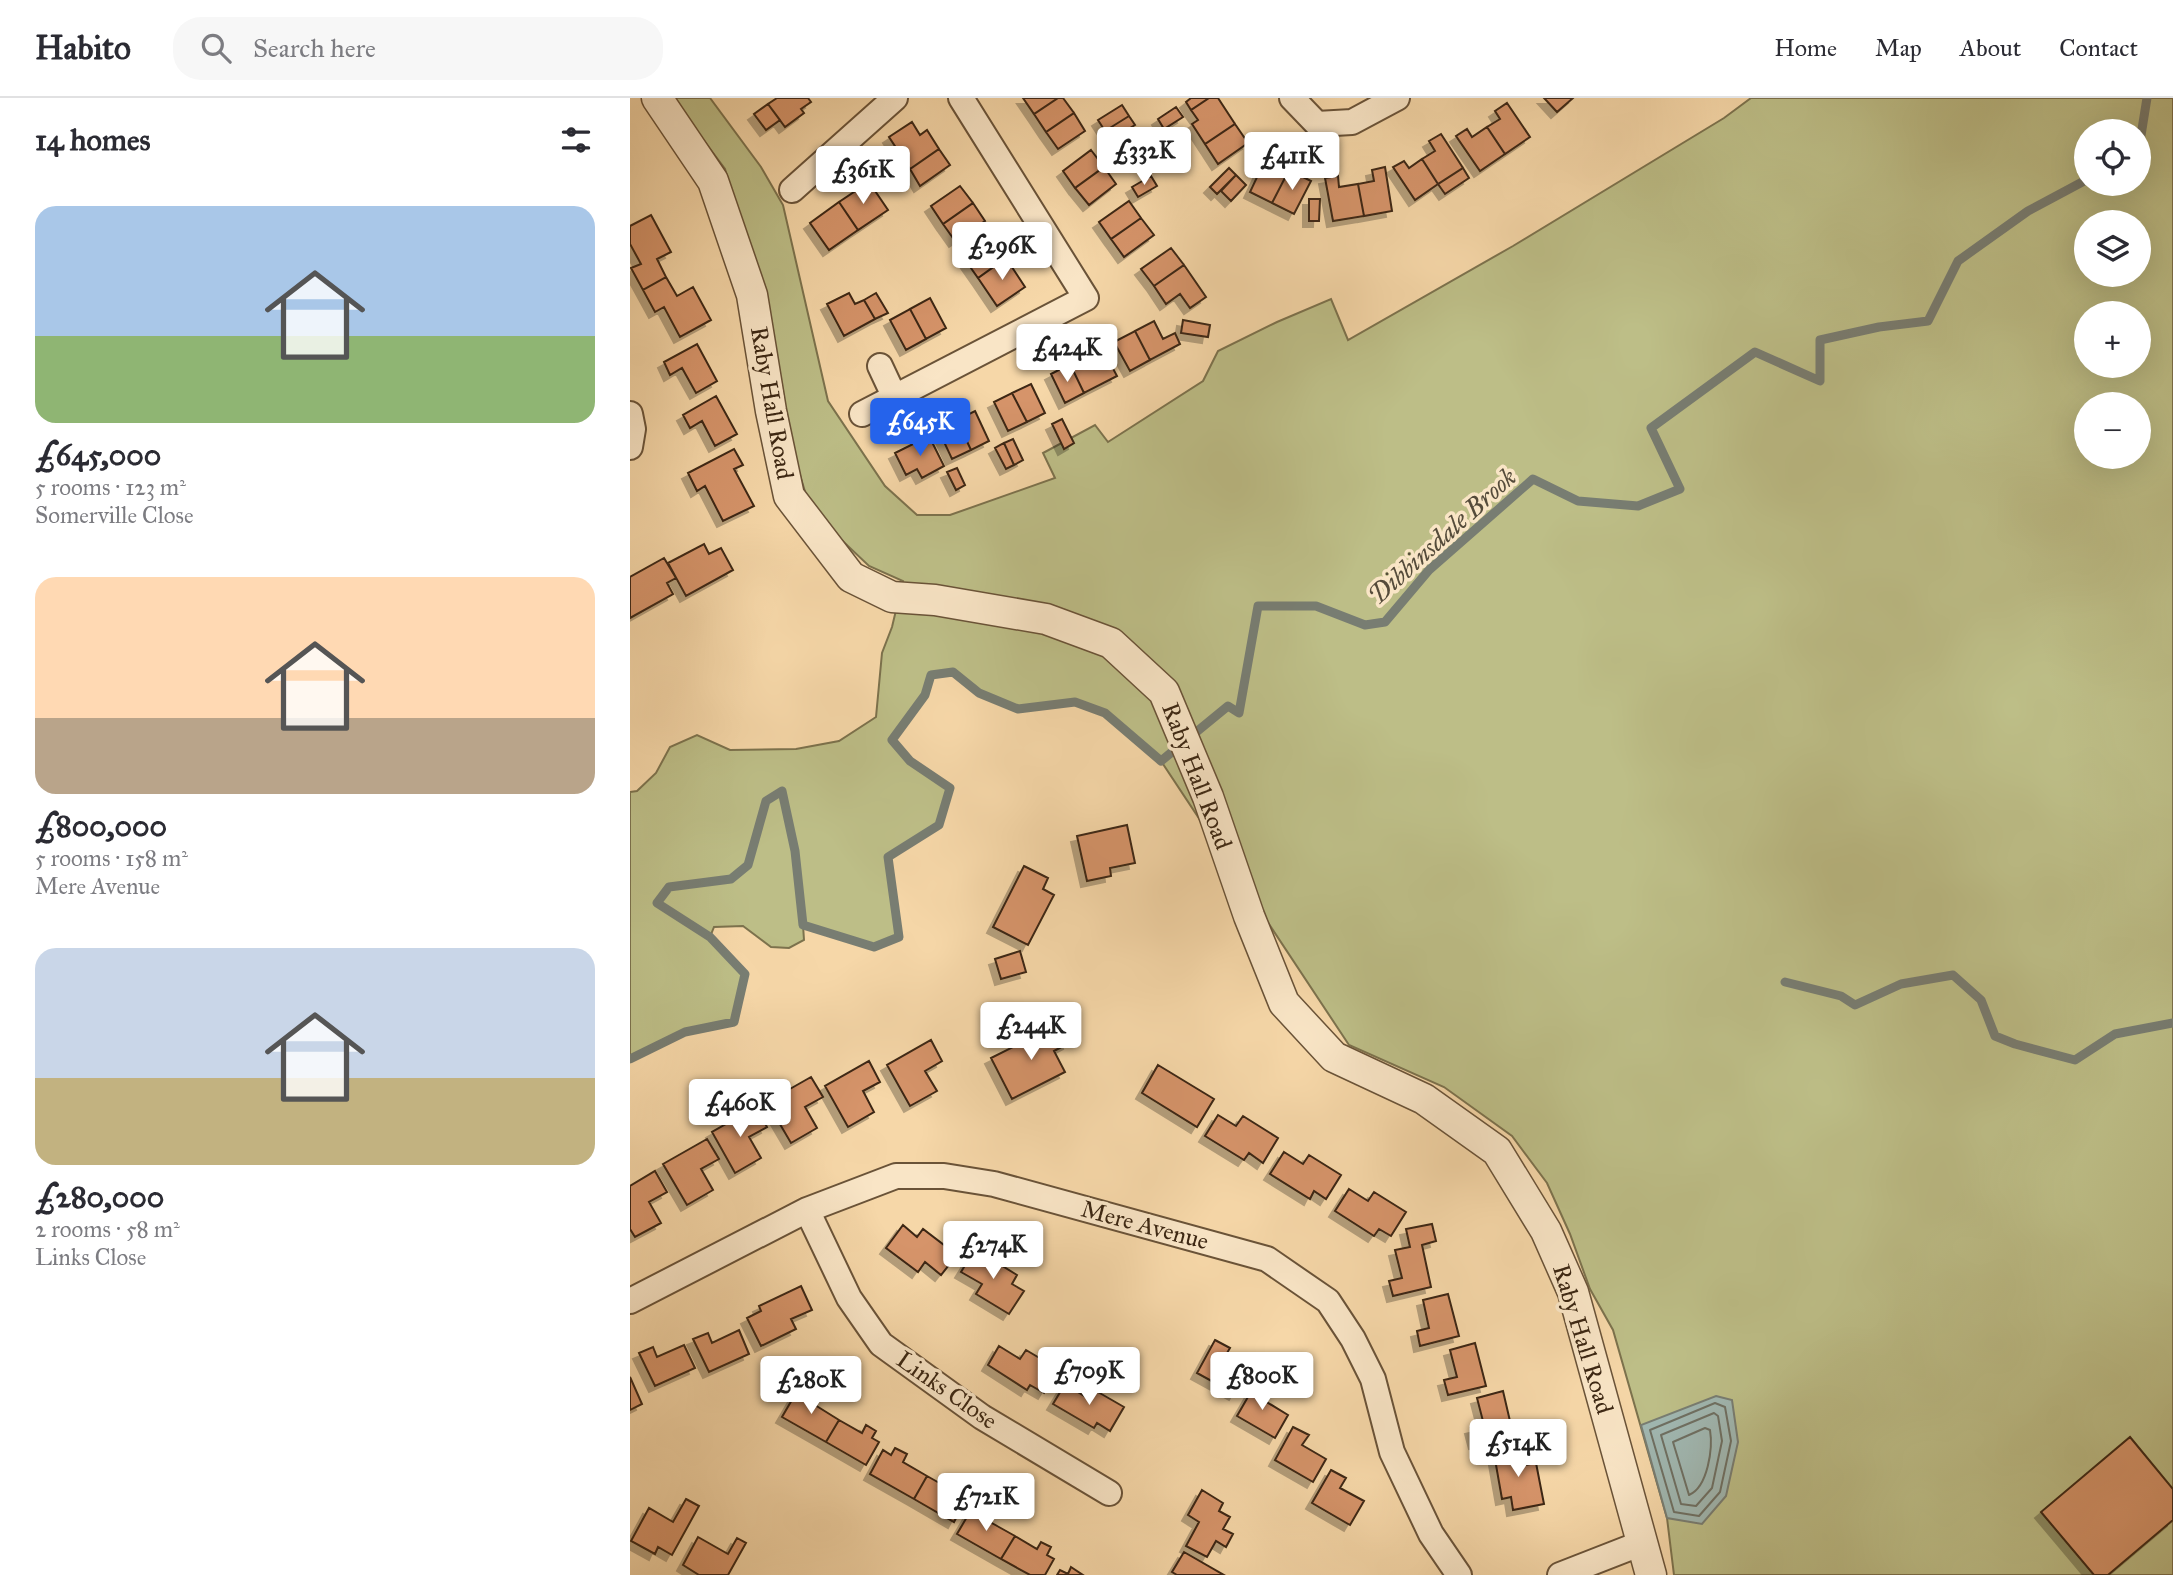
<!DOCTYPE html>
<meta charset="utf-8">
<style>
:root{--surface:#fff;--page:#f7f7f7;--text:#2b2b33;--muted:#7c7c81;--line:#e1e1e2;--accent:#2563eb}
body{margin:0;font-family:"IM FELL Great Primer",serif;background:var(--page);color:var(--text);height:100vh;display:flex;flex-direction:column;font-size:26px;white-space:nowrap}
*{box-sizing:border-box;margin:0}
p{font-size:23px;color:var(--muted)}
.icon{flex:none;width:38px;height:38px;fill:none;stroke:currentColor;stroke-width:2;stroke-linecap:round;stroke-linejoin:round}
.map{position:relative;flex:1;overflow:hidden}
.details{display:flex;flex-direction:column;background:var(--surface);width:630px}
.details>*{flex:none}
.buttons{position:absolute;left:1444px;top:21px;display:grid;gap:14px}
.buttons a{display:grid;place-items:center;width:77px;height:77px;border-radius:50%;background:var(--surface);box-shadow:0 7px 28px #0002;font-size:35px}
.price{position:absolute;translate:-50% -60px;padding:0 16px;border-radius:7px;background:#fff;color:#222;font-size:23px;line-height:46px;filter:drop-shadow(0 2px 4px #0008)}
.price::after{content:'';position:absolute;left:50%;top:42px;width:21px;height:16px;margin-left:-10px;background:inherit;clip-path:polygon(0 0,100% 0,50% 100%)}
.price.active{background:var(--accent);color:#fff}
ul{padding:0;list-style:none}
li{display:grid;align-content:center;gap:14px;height:371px;padding:0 35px}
li span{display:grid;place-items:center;height:217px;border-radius:21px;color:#555}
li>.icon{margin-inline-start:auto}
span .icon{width:126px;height:126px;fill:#fffc;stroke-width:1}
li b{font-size:30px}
h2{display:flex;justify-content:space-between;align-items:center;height:84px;padding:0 35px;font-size:30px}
header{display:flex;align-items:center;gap:42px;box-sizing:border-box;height:98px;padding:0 35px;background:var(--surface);border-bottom:2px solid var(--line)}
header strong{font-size:33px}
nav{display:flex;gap:38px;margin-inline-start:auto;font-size:24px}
.search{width:490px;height:63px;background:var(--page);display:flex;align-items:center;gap:18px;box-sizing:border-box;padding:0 24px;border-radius:28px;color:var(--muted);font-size:26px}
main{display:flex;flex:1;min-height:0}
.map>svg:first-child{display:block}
</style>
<header>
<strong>Habito</strong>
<div class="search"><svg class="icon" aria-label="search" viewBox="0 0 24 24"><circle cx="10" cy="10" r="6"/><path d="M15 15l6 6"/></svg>Search here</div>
<nav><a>Home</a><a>Map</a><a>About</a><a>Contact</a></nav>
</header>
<main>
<section class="details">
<h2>14 homes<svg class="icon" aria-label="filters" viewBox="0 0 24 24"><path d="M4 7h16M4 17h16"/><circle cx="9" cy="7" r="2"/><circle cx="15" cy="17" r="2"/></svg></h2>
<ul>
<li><span style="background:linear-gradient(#a9c7e8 60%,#8fb573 0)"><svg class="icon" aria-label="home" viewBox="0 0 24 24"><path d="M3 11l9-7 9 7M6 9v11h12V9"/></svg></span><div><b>£645,000</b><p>5 rooms · 123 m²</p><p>Somerville Close</p></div></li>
<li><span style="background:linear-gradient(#ffd9b3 65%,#b9a48a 0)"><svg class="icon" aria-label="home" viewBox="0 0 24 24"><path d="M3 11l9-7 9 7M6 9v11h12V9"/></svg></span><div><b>£800,000</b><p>5 rooms · 158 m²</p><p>Mere Avenue</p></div></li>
<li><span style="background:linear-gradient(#c9d6e8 60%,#c2b280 0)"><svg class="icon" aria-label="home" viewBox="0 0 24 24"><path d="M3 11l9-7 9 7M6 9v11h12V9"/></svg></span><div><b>£280,000</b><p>2 rooms · 58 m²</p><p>Links Close</p></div></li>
</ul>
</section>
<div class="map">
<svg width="1543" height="1477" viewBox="0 0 1543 1477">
<defs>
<filter id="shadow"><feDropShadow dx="-6" dy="6" stdDeviation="0" flood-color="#0004"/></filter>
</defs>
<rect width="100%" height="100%" fill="#f6d7a8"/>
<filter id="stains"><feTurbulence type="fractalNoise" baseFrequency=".00286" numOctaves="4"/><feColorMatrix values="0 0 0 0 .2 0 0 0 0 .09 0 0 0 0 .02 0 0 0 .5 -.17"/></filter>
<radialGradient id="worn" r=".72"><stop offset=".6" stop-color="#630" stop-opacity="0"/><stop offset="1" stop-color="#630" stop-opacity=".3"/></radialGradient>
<path fill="#bdbe87" stroke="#7c724d" stroke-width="2" fill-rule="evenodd" d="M42 0H80L131 69 153 107 198 303 255 388 287 417H320L425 380 413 355 465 327 478 344 573 283 588 253 647 224 701 201 718 242 883 148 1094 20 1121 0H1543V1477H1044L1037 1420 983 1232 960 1191 940 1136 917 1085 882 1038 814 989 719 947 531 663 475 615 445 604 388 611 349 595 323 574 301 577 295 597 262 642 280 663 320 690 309 727 258 759 269 839 244 849 173 827 174 842 159 850 141 849 113 828 84 829 80 839 115 876 104 924 55 934 0 961V694L7 693 26 675 40 649 67 637 100 652 166 651 209 643 246 619 252 555 262 529 273 483 239 468 201 432 177 400 165 361 137 216 95 71ZM1456 33H1508V86H1456ZM1456 124H1508V177H1456ZM1456 215H1508V268H1456ZM1456 306H1508V359H1456Z"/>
<path fill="#a0b7b1" stroke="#787d72" stroke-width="2" d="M1086 1298 1102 1302 1108 1344 1096 1398 1072 1426 1037 1420 1011 1327Z"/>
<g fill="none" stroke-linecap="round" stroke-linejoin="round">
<path stroke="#6e6f62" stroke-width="2" d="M1085 1305 1095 1309 1101 1343 1090 1394 1069 1418 1044 1414 1020 1332Z
M1084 1315 1088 1318 1092 1343 1082 1390 1066 1408 1051 1406 1031 1337Z
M1075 1330 1080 1332C1083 1350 1078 1389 1059 1397L1043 1344Z"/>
<path stroke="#787d72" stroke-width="9" d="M1508 56 1517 0
M1155 884 1211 898 1225 907 1271 886 1323 877 1351 902 1365 938 1385 946 1445 962 1485 936 1543 925
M0 961 55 934 104 924 115 876 80 839 27 805 39 789 101 781 118 767 136 703 152 693 165 753 173 827 244 849 269 839 258 759 309 727 320 690 280 663 262 642 295 597 301 577 323 574 349 595 388 611 445 604 475 615 531 663 598 608 609 615 628 508H686L735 527 755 524 799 472 903 381 948 403 1008 408 1050 391 1021 330 1125 254 1190 283V242L1249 229 1298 223 1328 163 1398 113 1456 82"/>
</g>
<path fill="#d6946a" stroke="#3c2713" stroke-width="2" filter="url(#shadow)" d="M147 0H178L181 4 171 11 174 15 155 29 138 6Z
M393 0H428L404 16Z
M428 0H433L444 15 416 34 404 16Z
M561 0H579L561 12 556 4Z
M579 0H588L605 26 575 46 562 26 568 22 561 12Z
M914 0H943L927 14Z
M877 5 900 39 875 56 857 29 870 21 865 13Z
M138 6 150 22 136 32 124 16Z
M492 7 499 18 475 33 468 22Z
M546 9 553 19 534 31 528 21Z
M444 15 455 33 428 51 416 34Z
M499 18 505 27 480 42 475 33Z
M282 24 290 37 297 32 309 51 280 71 259 39Z
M605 26 618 45 588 66 575 46Z
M857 29 875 56 850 73 826 38 837 31 842 39Z
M811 36 833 70 808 86 792 61 805 53 799 43Z
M309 51 320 67 290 88 280 71Z
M461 52 474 69 445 90 433 73Z
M636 60 659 72 642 105 620 94Z
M792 61 808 86 785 102 763 69 774 63 779 70Z
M474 69 486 86 459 107 445 90Z
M755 69 762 113 734 118 728 86 744 83 742 72Z
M599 70 606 77 587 96 580 89Z
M833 70 839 80 815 96 808 86Z
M659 72 681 83 664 116 642 105Z
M606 77 616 87 601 103 591 93Z
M521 78 527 88 508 99 502 89Z
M708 78 709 89 728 86 734 118 703 123 695 80Z
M239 84 258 112 228 132 209 104Z
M330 88 343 105 313 126 301 108Z
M679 101H690L689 123H679Z
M499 103 511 120 481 141 469 124Z
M209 104 228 132 199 152 180 125Z
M343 105 355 123 325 143 313 126Z
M21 117 41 154 27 161 36 179 13 192 1 170 11 166 0 146V128Z
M511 120 524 137 494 159 481 141Z
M364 143 376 160 348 180 336 163Z
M541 150 554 167 524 188 511 171Z
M376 160 395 189 367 208 348 180Z
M554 167 576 199 560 210 550 196 536 206 524 188Z
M36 179 47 198 63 189 81 222 50 239 34 209 25 214 13 192Z
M219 195 225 206 234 202 245 221 214 238 197 206Z
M246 195 258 215 245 221 234 202Z
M300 200 316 230 296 241 280 211Z
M280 211 296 241 276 252 260 222Z
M553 222 580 227 578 239 551 235Z
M524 223 533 241 545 235 550 246 520 262 505 233Z
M505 233 520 262 500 273 484 244Z
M67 246 87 283 66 295 52 270 40 277 34 264Z
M472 250 487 278 454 295 440 266Z
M440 266 454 295 435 305 421 276Z
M401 286 415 315 397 324 382 295Z
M382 295 397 324 378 333 364 304Z
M86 298 107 336 85 348 72 323 60 330 53 317Z
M345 313 359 343 341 352 327 322Z
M432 321 444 345 434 351 422 326Z
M327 322 341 352 322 361 308 331Z
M299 338 314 368 292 380 287 371 276 377 265 355Z
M383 341 393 362 384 367 374 345Z
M374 345 384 367 376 371 365 350Z
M104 351 113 367 104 371 124 408 93 423 75 388 67 393 58 375Z
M327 370 335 387 326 392 317 374Z
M74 446 79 456 91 450 103 472 56 498 38 465Z
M34 460 46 480 37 485 43 496 0 520V479Z
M497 727 505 765 480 770 481 778 457 783 447 738Z
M394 768 418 780 413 791 424 797 398 847 363 829Z
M390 853 396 874 371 881 365 861Z
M429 926 439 945 424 953 435 974 382 1001 361 960Z
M301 942 312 963 295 973 307 993 280 1008 257 967Z
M239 963 250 984 233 993 244 1014 218 1029 195 988Z
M528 967 584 1001 567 1029 512 995Z
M181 979 193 999 175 1009 187 1030 161 1045 137 1004Z
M126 1009 137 1029 119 1039 131 1060 105 1075 82 1034Z
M588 1017 606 1028 613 1018 648 1040 633 1065 619 1055 614 1062 575 1038Z
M77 1041 89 1061 71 1071 83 1092 57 1107 33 1066Z
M654 1054 673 1066 679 1057 711 1077 696 1101 684 1093 680 1101 640 1076Z
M25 1073 37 1094 19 1104 31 1125 5 1139 0 1131V1088Z
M719 1091 738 1103 744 1094 776 1114 761 1138 749 1131 744 1138 705 1113Z
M802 1126 806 1143 792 1147 801 1189 763 1198 759 1183 772 1180 765 1152 780 1149 776 1131Z
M273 1127 287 1139 293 1131 327 1157 311 1177 295 1164 288 1174 256 1150Z
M345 1151 387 1177 382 1186 394 1193 379 1216 346 1196 352 1186 331 1174Z
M171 1188 182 1212 161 1221 166 1231 131 1248 117 1220 131 1213 129 1208Z
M818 1196 829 1238 790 1248 787 1233 799 1230 793 1202Z
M109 1232 119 1256 79 1274 63 1241 78 1235 82 1245Z
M585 1242 600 1250 594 1260 618 1273 605 1296 567 1275Z
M845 1245 856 1288 818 1297 814 1282 827 1279 820 1252Z
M54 1247 65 1270 25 1288 9 1255 23 1249 27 1259Z
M369 1248 390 1261 396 1252 428 1271 414 1295 400 1287 397 1292 358 1267Z
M0 1279 12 1306 0 1312Z
M626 1285 640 1293 635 1303 658 1317 645 1340 607 1318Z
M435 1286 456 1299 461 1290 494 1309 480 1333 467 1325 464 1330 423 1306Z
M178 1292 190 1299 185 1307 209 1322 196 1344 152 1319 166 1295 174 1300Z
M873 1293 883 1336 845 1345 841 1330 854 1327 847 1300Z
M209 1322 232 1335 236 1327 246 1333 242 1340 249 1344 236 1367 196 1344Z
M663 1329 679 1337 672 1347 696 1361 683 1384 645 1362Z
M1500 1339 1543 1391V1422L1478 1477H1464L1411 1414Z
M886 1346 890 1368 906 1365 914 1406 883 1412 881 1399 872 1401 863 1350Z
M265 1350 277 1356 273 1364 297 1378 284 1401 240 1376 253 1352 261 1357Z
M701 1372 716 1380 710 1390 734 1403 720 1427 682 1405Z
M297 1378 320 1391 324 1384 333 1390 330 1397 336 1401 324 1424 284 1401Z
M572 1392 593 1405 589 1413 600 1419 593 1431 603 1436 596 1449 586 1443 577 1459 556 1448 569 1424 558 1417Z
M56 1401 69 1408 42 1457 28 1449 25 1456 1 1443 19 1410 43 1424Z
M353 1409 365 1416 360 1424 385 1438 371 1461 327 1436 341 1412 349 1416Z
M385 1438 407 1451 411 1444 421 1449 417 1457 424 1461 415 1477H400L371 1461Z
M68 1439 98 1456 107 1440 116 1445 98 1477H69L53 1467Z
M554 1454 594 1477H547L542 1474Z
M441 1469 453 1477H427L430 1472 438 1476Z"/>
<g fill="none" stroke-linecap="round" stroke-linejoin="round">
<defs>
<path id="minor" d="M662 0 687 26 722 24 767 0
M162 92 265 0
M250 268 265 300
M0 316 3 331 0 349
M232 316 456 200 331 0
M177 1112 219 1200 251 1246 352 1319 479 1395
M0 1203 177 1112 266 1078H314L364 1086 637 1161 698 1203 723 1241 743 1281 762 1354 801 1436 829 1477
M930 1477 1012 1445"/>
<path id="tertiary" d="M27 0 83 83 122 197 141 313 159 398 221 479 262 499 305 502 416 521 481 545 534 594 578 699 619 818 654 905 704 959 794 1001 867 1053 916 1133 943 1194 1021 1477"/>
</defs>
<use href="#minor" stroke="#6a5338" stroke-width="28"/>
<use href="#tertiary" stroke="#6a5338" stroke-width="33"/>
<use href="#minor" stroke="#f9e5c6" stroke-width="24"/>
<use href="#tertiary" stroke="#f9e5c6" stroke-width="30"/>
</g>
<g text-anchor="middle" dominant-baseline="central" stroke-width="7" stroke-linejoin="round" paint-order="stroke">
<g font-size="24" fill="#3c2713" stroke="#f9e5c6">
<text transform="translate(142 305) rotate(80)">Raby Hall Road</text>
<text transform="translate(567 678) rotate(69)">Raby Hall Road</text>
<text transform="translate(515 1127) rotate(15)">Mere Avenue</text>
<text transform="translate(953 1241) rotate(73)">Raby Hall Road</text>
<text transform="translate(317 1292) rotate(35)">Links Close</text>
</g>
<g font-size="26" font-style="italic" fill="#554b3a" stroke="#f9e5c6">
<text transform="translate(812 438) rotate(-42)">Dibbinsdale Brook</text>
</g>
</g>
<rect width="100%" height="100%" filter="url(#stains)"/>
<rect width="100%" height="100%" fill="url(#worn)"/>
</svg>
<div class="buttons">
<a><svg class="icon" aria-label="locate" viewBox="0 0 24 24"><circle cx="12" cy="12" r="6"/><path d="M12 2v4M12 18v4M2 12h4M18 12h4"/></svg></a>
<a><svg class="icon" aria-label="layers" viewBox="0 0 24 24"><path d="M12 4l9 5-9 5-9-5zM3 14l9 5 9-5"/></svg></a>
<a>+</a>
<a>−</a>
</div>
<b class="price" style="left:514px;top:89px">£332K</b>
<b class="price" style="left:662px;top:94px">£411K</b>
<b class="price" style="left:233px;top:108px">£361K</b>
<b class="price" style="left:372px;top:184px">£296K</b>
<b class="price" style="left:437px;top:286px">£424K</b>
<b class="price active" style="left:290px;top:360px">£645K</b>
<b class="price" style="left:401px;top:964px">£244K</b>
<b class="price" style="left:110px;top:1041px">£460K</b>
<b class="price" style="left:363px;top:1183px">£274K</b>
<b class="price" style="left:459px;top:1309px">£709K</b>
<b class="price" style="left:632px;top:1314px">£800K</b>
<b class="price" style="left:181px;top:1318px">£280K</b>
<b class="price" style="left:888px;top:1381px">£514K</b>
<b class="price" style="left:356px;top:1435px">£721K</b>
</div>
</main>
